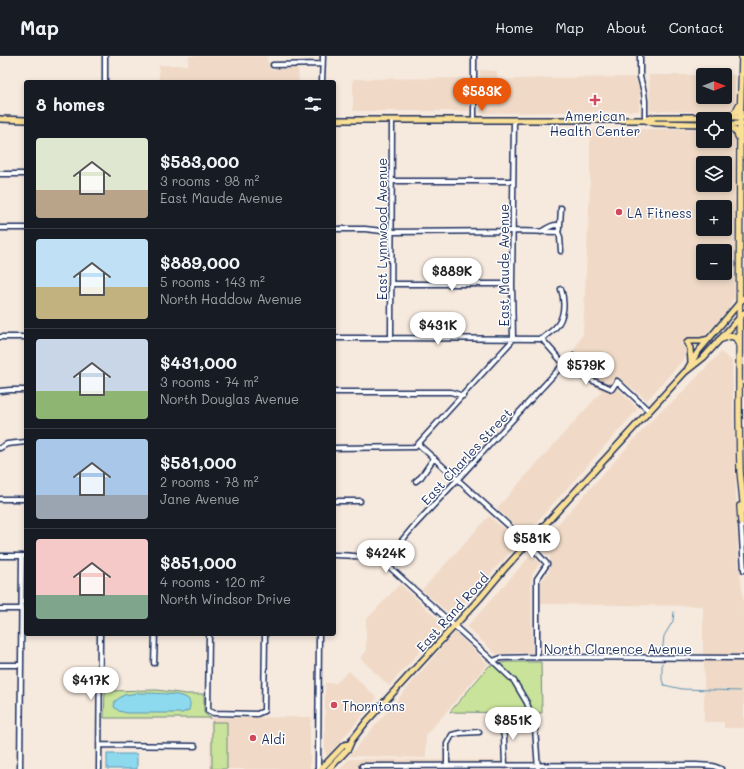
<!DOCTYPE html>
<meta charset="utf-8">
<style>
:root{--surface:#171b24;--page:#20242c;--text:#f1f3f6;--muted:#9ea1a6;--line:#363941;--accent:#ea580c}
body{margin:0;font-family:Mali,sans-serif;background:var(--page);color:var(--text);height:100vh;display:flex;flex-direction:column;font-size:15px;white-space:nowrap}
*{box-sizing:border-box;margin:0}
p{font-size:13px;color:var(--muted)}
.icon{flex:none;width:22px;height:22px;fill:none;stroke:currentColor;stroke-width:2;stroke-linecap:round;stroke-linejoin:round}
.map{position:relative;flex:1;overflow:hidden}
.sheet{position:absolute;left:24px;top:24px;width:312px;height:556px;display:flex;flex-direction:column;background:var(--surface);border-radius:4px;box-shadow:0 2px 6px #0003}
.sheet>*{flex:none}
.needle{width:26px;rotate:90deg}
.controls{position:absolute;left:696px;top:12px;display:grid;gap:8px}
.controls a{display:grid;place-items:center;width:36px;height:36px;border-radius:4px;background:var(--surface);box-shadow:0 2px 6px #0003;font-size:20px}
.price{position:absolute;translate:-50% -34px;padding:0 9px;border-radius:14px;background:#fff;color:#222;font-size:13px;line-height:26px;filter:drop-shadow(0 1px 2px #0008)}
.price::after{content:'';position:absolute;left:50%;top:24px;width:12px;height:9px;margin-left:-6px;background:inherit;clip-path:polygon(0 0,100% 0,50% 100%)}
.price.active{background:var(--accent);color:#fff}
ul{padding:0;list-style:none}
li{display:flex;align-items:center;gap:12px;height:100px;padding:0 12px}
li+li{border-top:1px solid var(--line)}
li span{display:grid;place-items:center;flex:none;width:112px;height:80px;border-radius:4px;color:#555}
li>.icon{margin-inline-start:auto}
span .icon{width:48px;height:48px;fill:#fffc;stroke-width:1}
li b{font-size:17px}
h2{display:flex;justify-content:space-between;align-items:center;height:48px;padding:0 12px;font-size:17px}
header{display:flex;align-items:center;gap:24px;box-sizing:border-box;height:56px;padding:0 20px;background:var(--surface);border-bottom:1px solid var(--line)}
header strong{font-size:19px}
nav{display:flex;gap:22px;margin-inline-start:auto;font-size:14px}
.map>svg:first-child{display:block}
</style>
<header>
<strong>Map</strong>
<nav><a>Home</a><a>Map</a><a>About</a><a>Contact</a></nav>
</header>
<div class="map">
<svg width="744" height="713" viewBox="0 0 744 713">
<rect width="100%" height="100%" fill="#f6e9de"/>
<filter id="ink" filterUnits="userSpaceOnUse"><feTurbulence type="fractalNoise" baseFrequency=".025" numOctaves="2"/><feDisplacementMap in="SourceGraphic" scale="8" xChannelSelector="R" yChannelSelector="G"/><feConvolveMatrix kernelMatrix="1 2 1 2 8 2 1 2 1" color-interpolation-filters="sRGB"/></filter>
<g filter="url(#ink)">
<path fill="#f0dac7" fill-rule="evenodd" d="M189 0H268L267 6H269L268 9 271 14H275L280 11 298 12 299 26H159V9H188Z
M480 14 497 15V24L547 22 635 21 640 34 639 55 480 57Z
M649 19H735V49L728 56 650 55ZM703 19H725V41H703Z
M469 22V55H353V23Z
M638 73H703V85H725V74H727L733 78 735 81 734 242 728 254 647 344 623 325 619 334 638 353 527 477 524 479 497 452 602 335 572 317 568 304 583 278 590 130V74ZM703 107H725V129H703ZM703 151H725V173H703ZM703 195H725V217H703Z
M721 296 732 305 738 499 744 549V599H703V550L541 548V526L549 516 550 500 538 490 660 355 674 345Z
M489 460 519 487 452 560 422 534Z
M531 499 540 507 533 517 531 523 532 597 496 598 467 571Z
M400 528 444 569 389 630 360 602 366 596V564Z
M455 576 488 608 426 679V702L349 700Z
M704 605H744V672H724V666H704Z
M349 615 377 642 329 699H327L325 696V627H336Z
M312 661 310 668V713H210L211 662Z
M349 703 515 705V713H340Z"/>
<path fill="#c9e39a" stroke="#72897c" d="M506 606H541L542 657 450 656 489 610Z
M157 634 186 638H204V657L211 662H104L105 635Z
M212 666H227V713H212Z"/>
<path fill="#8dd9ee" stroke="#5f95b4" d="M138 637C147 637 183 637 188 643 191 646 190 650 189 654L182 657H127L119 655 114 651 115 645 124 639Z
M107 698H137V713H107Z"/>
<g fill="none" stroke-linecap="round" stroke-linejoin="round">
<path stroke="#5f95b4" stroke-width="1" d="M662 599 664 580 673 565 674 556
M662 607V624L664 629 682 633 740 635"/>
<defs>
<path id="minor" d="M474 0V64
M640 0V21L644 36 645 45V64
M273 9 322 8
M105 26V0
M322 26 323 0
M0 118H26
M391 125H513
M558 170 560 169 561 152
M0 172H26
M334 173H365L391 176 513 175 558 176C559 173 560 172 558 169 551 168 546 173 541 176
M558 176 560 181 561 195
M391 228H512
M0 281H26
M334 282H391L542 283
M391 282 392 64
M542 283C546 279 551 276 555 272 565 262 565 245 561 233
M574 300 572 311 575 317 612 333 617 325 649 355
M0 335 10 334H26
M334 336H451L463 340
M418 388 528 487 547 508 537 523V601
M0 392 7 388 26 386
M334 392 415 391 418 388 511 286 513 282 512 228 514 64
M416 425 421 421 434 402
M0 443H26
M334 445H360
M741 466 744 514
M334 499C352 499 367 500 384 506L493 605 514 625 527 647 535 672 538 713
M0 500H26
M384 506 414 470 457 424 560 312 563 307 542 283
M0 553H21
M209 578 208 655 214 657 257 658 264 655 265 578
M493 605 501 602 537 601 744 602
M154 607 155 578
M0 609H21
M502 661V671L504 681 505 710
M99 689 195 690
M362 710 696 709 713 710 721 713
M447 710V688L452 679 460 677 479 676
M20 713 22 500
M99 713 100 578
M318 713 319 578"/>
<path id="major" d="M0 63 26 64
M334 64H645L655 61H744
M645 64 655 67 703 68
M725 68H744
M689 285H701L709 283
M687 287 690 292 691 306
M688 312 697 297 740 246 744 242
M321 713 344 689 349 688
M329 713 348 693 352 684 366 666 481 541 506 511 685 316 704 301 744 257"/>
<path id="highway" d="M742 0 740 68 739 360 740 415 744 455
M721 61 733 58 736 55 739 49
M725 69C733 72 736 74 739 82
M719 284 731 280 736 282 738 287
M740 450 741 466"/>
</defs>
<use href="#minor" stroke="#1b2f5e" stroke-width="7"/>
<use href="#major" stroke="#1b2f5e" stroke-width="8"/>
<use href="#highway" stroke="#1b2f5e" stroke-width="8"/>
<use href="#minor" stroke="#fff" stroke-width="4"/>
<use href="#major" stroke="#fadf96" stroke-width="5"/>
<use href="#highway" stroke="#fadf96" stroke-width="5.5"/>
</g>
</g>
<g fill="#d1495b" stroke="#fff" stroke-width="1.5">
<path d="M593 38h4v4h4v4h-4v4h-4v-4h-4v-4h4z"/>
<circle cx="619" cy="156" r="4"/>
<circle cx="334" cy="649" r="4"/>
<circle cx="253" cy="682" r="4"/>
</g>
<g text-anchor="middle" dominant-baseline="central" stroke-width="3" stroke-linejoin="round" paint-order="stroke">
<g font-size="13" fill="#1b2f5e" stroke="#fff" text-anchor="start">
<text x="595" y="59" text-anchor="middle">American<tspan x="595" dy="15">Health Center</tspan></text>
<text x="627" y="156">LA Fitness</text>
<text x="342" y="649">Thorntons</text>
<text x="261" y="682">Aldi</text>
</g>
<g font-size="13" fill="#1b2f5e" stroke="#fff">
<text transform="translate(381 173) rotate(-90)">East Lynnwood Avenue</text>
<text transform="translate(503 209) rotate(-90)">East Maude Avenue</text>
<text transform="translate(466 400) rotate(-47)">East Charles Street</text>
<text transform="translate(452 556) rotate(-48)">East Rand Road</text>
<text x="618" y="592">North Clarence Avenue</text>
</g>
</g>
</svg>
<div class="controls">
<a><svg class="needle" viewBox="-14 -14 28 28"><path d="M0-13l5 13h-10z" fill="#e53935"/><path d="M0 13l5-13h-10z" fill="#9ea1a6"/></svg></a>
<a><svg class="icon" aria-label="locate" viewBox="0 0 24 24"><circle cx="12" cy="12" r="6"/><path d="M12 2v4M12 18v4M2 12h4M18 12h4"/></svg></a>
<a><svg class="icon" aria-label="layers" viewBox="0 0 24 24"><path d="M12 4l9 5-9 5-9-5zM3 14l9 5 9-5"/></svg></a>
<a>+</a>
<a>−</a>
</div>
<b class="price active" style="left:482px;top:56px">$583K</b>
<b class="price" style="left:452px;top:236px">$889K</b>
<b class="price" style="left:438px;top:290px">$431K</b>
<b class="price" style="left:586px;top:330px">$579K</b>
<b class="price" style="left:532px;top:503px">$581K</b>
<b class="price" style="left:386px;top:518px">$424K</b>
<b class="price" style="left:91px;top:645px">$417K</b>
<b class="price" style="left:513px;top:685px">$851K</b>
<section class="sheet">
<h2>8 homes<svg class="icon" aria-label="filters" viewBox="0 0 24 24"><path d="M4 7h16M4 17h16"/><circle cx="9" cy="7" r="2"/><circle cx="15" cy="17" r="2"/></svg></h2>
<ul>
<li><span style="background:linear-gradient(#dfe7d0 65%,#b9a48a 0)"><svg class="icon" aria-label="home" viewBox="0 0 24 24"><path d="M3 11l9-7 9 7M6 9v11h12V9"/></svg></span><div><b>$583,000</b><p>3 rooms · 98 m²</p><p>East Maude Avenue</p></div></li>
<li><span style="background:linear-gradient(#bfe0f5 60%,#c2b280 0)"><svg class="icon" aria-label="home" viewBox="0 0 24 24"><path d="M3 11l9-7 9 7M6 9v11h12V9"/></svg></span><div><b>$889,000</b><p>5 rooms · 143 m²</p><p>North Haddow Avenue</p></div></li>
<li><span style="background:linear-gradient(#c9d6e8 65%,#8fb573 0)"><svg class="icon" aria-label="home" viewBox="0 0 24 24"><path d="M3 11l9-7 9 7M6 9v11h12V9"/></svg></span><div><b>$431,000</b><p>3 rooms · 74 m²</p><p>North Douglas Avenue</p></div></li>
<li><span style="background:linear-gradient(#a9c7e8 70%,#9aa5b1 0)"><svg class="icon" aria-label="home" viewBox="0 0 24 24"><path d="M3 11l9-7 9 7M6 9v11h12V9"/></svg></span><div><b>$581,000</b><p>2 rooms · 78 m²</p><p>Jane Avenue</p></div></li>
<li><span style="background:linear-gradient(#f6c9c9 70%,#7fa58c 0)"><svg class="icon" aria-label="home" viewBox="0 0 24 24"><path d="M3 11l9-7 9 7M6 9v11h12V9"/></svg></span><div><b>$851,000</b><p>4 rooms · 120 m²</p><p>North Windsor Drive</p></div></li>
</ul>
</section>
</div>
